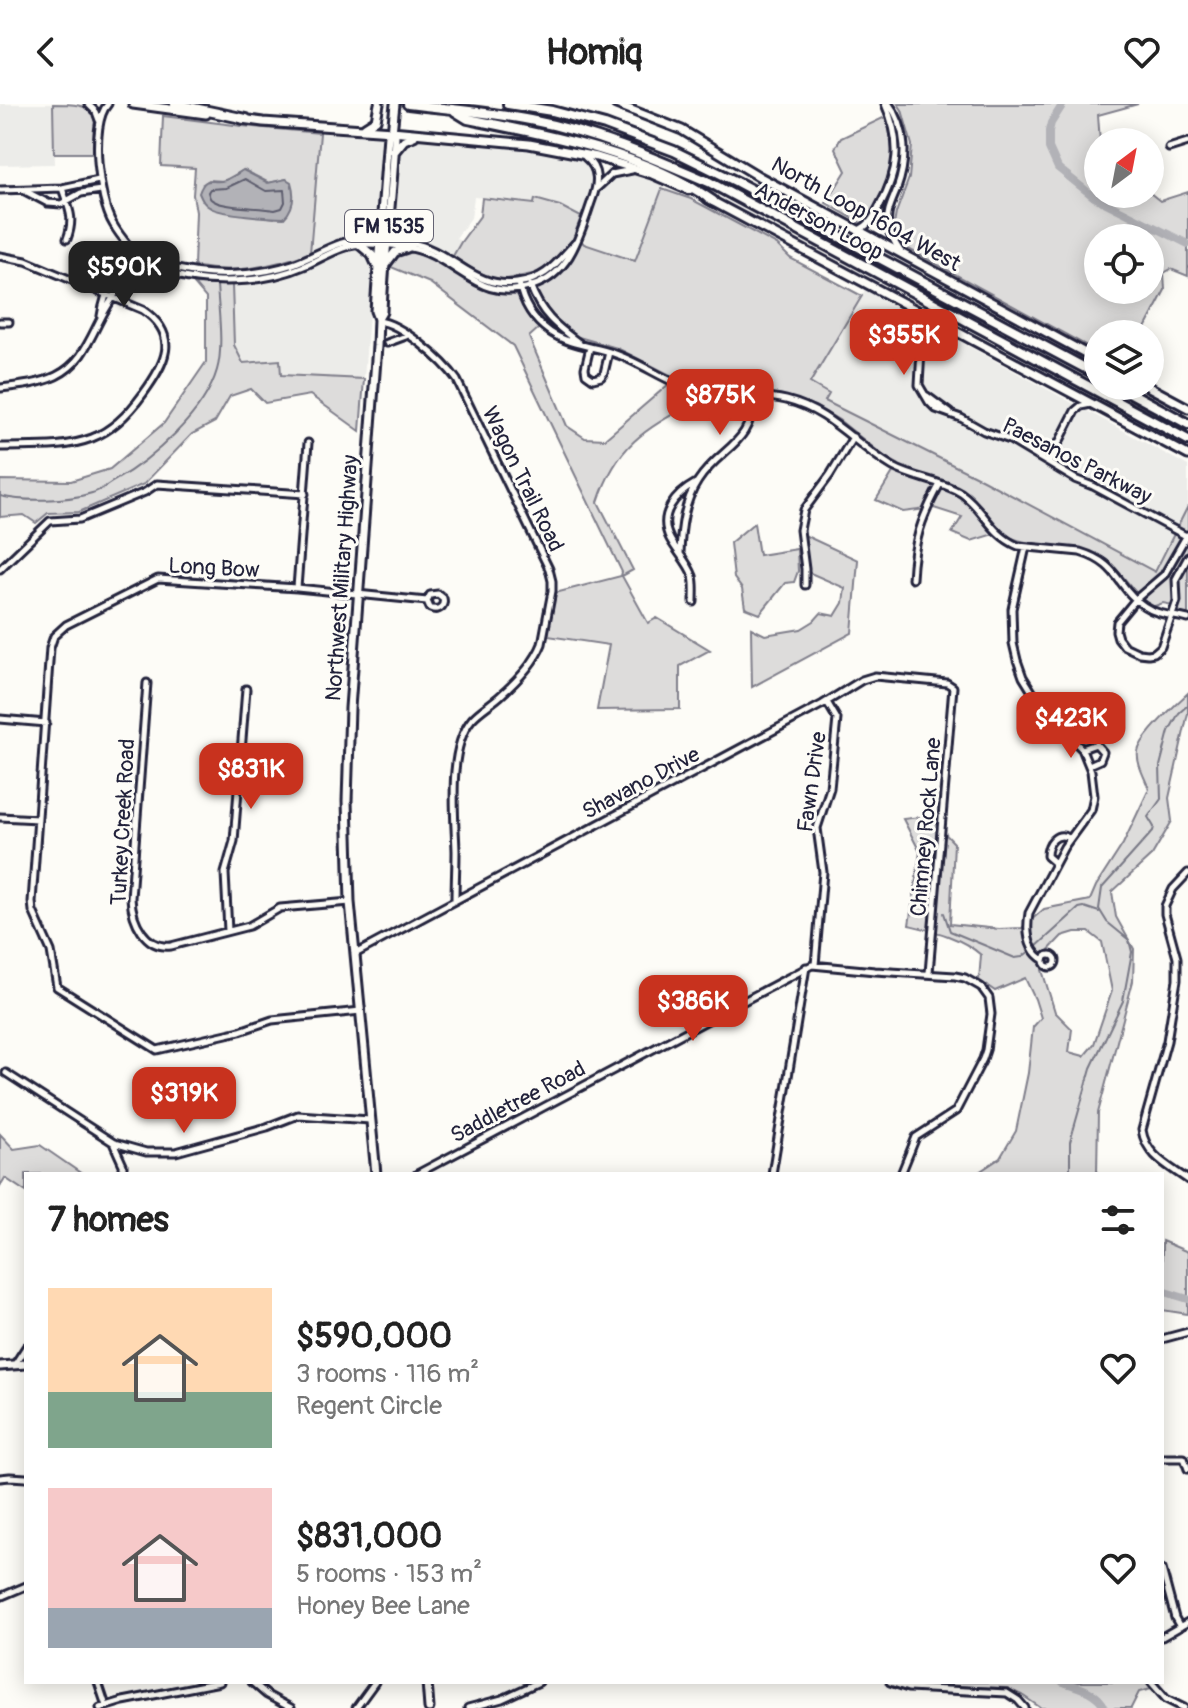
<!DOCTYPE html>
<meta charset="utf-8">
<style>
:root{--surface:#fff;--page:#f2f2f2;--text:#222;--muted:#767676;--accent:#c8321e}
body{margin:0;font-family:Pangolin,sans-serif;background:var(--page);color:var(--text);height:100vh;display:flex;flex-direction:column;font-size:30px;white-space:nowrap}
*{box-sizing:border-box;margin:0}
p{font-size:26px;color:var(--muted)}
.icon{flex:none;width:44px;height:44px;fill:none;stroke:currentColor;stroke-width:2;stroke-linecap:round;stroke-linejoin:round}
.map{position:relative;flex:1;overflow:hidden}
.side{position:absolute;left:24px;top:1068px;width:1140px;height:512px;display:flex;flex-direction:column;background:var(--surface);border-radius:0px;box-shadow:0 4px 20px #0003}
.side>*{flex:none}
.needle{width:52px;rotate:32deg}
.buttons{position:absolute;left:1084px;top:24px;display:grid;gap:16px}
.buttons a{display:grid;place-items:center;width:80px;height:80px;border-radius:50%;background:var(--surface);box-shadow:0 4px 20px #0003;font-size:40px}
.price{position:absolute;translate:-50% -68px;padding:0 18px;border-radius:16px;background:var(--accent);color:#fff;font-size:26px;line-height:52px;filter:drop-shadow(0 2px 4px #0008)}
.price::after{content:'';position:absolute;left:50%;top:48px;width:24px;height:18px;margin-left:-12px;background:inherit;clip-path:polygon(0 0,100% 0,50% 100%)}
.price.current{background:#222;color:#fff}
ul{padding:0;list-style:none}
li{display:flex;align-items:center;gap:24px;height:200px;padding:0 24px}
li span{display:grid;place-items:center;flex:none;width:224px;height:160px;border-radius:0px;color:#555}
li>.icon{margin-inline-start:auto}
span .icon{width:96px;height:96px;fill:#fffc;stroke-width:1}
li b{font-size:34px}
h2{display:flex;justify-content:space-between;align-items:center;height:96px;padding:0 24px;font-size:34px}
header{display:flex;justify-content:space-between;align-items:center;height:104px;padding:0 24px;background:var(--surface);font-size:36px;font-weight:700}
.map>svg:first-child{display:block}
</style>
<header><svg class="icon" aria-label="back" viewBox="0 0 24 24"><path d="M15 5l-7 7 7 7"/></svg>Homiq<svg class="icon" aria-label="heart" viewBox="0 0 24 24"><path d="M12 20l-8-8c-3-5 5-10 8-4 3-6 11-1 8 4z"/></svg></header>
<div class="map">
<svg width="1188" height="1604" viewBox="0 0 1188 1604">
<rect width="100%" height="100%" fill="#fdfcf7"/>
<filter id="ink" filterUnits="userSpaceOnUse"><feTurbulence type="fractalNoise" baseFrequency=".0125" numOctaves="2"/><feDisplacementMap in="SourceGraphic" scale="16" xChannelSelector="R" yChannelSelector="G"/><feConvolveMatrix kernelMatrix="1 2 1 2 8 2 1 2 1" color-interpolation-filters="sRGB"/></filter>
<g filter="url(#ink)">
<path fill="#ecece9" d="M0 0H53L55 60 0 61Z
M320 29 441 36 501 43 575 54 587 60 592 68V77L581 113 549 98 534 100 474 93 471 114 456 134 463 140 454 155 417 136 349 132 310 149Z
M627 68 664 81 636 157 584 140 587 125 599 88 605 78 611 74Z
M355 145 361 147 365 151 372 168 364 275 280 271 279 256 243 259 234 241 232 181 291 170 345 146Z
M865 186 1188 362V491L804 289Z"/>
<path fill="#dddcdb" stroke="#807f8b" stroke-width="2" fill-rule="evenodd" d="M53 0C97 0 97 5 94 47L91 49H54Z
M898 0H1138L1098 11 1100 38H1098V90L1150 89 1160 97 1188 88V172L1171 165 1164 169 1165 186 1142 230H1098V248L903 142 893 127 896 109 909 74 912 41 902 6ZM1150 134V186H1098V134Z
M163 12 242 22 320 29 310 149C272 162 234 171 194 162L196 108 193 91 195 64 161 62ZM244 66 269 79 286 75 274 114 255 111 203 80 209 76 224 77Z
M885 13C902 53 886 82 867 117L861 119 826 99 846 67 835 44 841 34Z
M662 85 691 95 777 141 790 154 862 192 810 279 829 290 825 297 983 376 1155 468 1188 402V511L1180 509 1178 502 1163 499 1152 503 1145 498C1132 486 1120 466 1107 456 1077 435 1034 449 1000 428L971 437 952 429 962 413 934 404 903 408 876 396 898 360 884 352 839 316 815 302 767 288 706 285 688 280 617 244 575 232 564 225 547 209 536 188 538 182 548 175 537 169 507 175 492 174 474 166 453 152 461 138 480 112 482 94 534 100 535 95 560 102 581 113 575 129 584 140 635 157Z
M403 148C434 148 455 173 483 184 492 187 514 187 519 193 523 197 524 205 527 210 530 215 535 220 539 224L529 233 567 322 585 334 605 335 669 280 704 293C650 323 618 336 598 398L633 466 622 472 648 519 657 514 710 546 680 562V605L597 606 609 541 548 532 555 489 621 472 622 468 513 242 430 179 391 163 393 154Z
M194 180 232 181 234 241 243 259 280 256 281 271 364 275 360 327 310 291 265 299 251 285 230 292 215 318 192 330 144 380 79 408 48 409 36 419 24 411 0 413V376L71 377 110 365 164 319 206 258V194Z
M754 419 759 451 797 445 798 467 794 478 785 479 760 510 745 504 742 485 734 474 730 439Z
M804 431 858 456 852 529 752 583 751 524 765 531 801 525 814 517 821 509 835 512 843 499 845 484 808 468Z
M1188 589V609L1169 694 1172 717 1152 751 1112 788 1116 813 1134 845 1133 877 1098 1009 1097 1070H976L1000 1054 1016 1027 1028 969 1033 923 1041 914 1035 895 1025 874 995 887 979 876 981 851C961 833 934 827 909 821L920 748 903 715 928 712 954 739 950 820 999 825 1022 824 1044 805 1090 796 1096 782 1123 740 1149 685C1145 674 1136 659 1138 648 1140 633 1176 600 1188 589ZM1075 828H1089L1102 838 1112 887 1094 940 1084 952 1069 948 1072 925 1055 908 1042 866 1044 851 1062 832Z
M0 1030 14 1045 40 1041 82 1070H26V1088L5 1074 0 1082Z
M1162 1137 1188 1148V1210L1162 1206Z
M899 1578H1147L1151 1585 1139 1588 1131 1604H1041L1022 1591 1007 1584 910 1581Z"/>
<path fill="#b2b2b7" stroke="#787885" stroke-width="2" d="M243 66 268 79 286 75 291 78C295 91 294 104 284 114 271 114 221 110 211 104 204 101 202 96 199 89 206 69 212 81 225 76 232 74 238 69 243 66Z"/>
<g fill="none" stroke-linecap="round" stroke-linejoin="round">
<path stroke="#5c5c6d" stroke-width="2" d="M245 75 266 87 284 86 285 98 282 104 275 106C259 103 228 104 216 98 209 95 210 94 208 88L210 85 226 84Z"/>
<path stroke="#787885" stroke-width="2" d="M854 116 858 110
M0 392C25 398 67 397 92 389 100 387 107 381 114 377 151 356 205 309 217 266 224 243 218 204 217 180
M944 809 950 827 1015 854 1022 853 1030 847
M1036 843 1079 804 1084 803 1099 808
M1070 1070V1038L1091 964 1123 897 1132 848 1129 836 1107 818 1099 805 1102 784 1153 727 1154 723 1148 713 1161 695 1160 662 1169 627 1179 609 1188 601"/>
<path stroke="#b2b2b7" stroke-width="8" d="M1063 0 1051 19 1049 27V44L1058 64 1094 93 1188 140
M1162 1187 1188 1195
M1063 1578C1079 1583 1098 1588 1105 1604"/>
<defs>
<path id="minor" d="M88 0 96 8 99 16
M108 0C89 20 99 97 113 120 120 133 131 144 139 155 182 184 258 182 304 162 325 153 344 139 367 140 386 140 409 141 427 149 465 165 484 198 532 182 571 170 580 130 592 96 598 80 600 65 585 53
M889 0C908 25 907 57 897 85 892 98 886 108 888 122 890 132 896 141 902 150
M1169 44 1188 38
M62 84C69 105 75 114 67 135
M597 84 612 70 632 66
M0 86 62 84 99 76
M25 87 48 99 61 100 81 89 101 86
M859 126C870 121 873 114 879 103 899 67 902 38 885 0
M133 146C144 151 154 158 166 162 206 174 253 173 293 160 319 151 339 134 368 135 387 135 410 136 428 144 460 157 478 184 517 179 547 175 556 159 575 139
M0 152 26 157 143 206C181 232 165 260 143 290 130 308 113 326 92 334 63 345 30 342 0 343
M519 179C523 200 533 216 550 228 569 241 592 242 613 249 644 259 675 285 708 289 734 293 761 290 786 296 831 307 855 341 893 363 915 375 940 376 961 389 984 405 990 430 1018 442L1080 448C1120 460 1116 483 1144 502 1157 511 1173 511 1188 515
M530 181C541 210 555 221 579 239
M909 204 918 217 922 229 919 281 929 298 936 305 961 314 984 327 1010 336 1075 375 1093 382 1188 433
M101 212C105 186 116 166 132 145
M378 217C401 219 444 257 457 276L549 465 552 477V487L542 540C534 560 516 578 500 592 491 600 480 606 472 615 447 645 455 711 456 747 456 763 455 780 455 796
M0 218H9
M387 239 406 232
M590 243 585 264 586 270 593 275 601 273 604 269 609 248
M924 243C931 232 936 224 950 226
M0 284C18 282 39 280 56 272 81 260 89 237 101 214 112 193 126 174 139 155
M927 292 950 309
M1049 358 1075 307 1081 302 1091 300
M1187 431 1164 471 1136 495 1117 518 1116 527 1118 534 1124 542 1139 549 1148 550 1154 549 1161 543 1177 497 1176 475 1188 453
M1026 443 1012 505 1013 539 1017 556 1023 573 1044 607 1082 645 1091 667 1094 692 1091 706 1064 743 1029 809C1026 827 1027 846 1044 856
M680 449C681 424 684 398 698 377 722 341 751 343 754 292
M0 465 50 417 80 415 145 388 157 380 305 390
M912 475C914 435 921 415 940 380
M805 481V465L800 426 804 406 830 371 853 333
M297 484 308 339
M694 498C694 489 695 481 693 472 688 458 677 448 670 435 657 410 676 390 696 379
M147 579 131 794C132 817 145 845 171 842L249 822 280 804 350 798
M0 615 46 619
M1082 645 1096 640 1103 648 1100 656 1089 661
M0 713 38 715
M1055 759 1047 752C1047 739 1056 727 1069 734
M1188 769 1173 785 1165 802V810L1177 854V876L1167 937 1142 1026C1146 1052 1169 1062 1188 1076
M228 827 225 769 234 737 246 585
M355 850 823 600 862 576 875 572 947 579 953 583 929 869
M1044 857a6 6 0 1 1 12 0a6 6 0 1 1-12 0Z
M815 861 823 768 817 724 830 684 837 615 827 598
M361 907 272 916 240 927 157 946 57 883 51 847 33 807 32 798 50 544 54 532 66 521 158 475 297 484 427 497 430 504C439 508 445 502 443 494L438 490 430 491 427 497
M6 969 114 1039 146 1048H176L267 1023 298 1011 370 1016
M114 1041 123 1061V1070
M417 1070 812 861 875 867 955 872 965 874 981 883 989 894 991 910 986 946 983 955 956 1007 916 1033 901 1070
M772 1070 806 863
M1162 1235 1188 1228
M15 1260 26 1243
M1162 1354H1184L1188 1365
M0 1374 10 1373 26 1374
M1162 1465 1175 1514 1180 1523
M0 1493 26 1482
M1162 1533 1188 1518
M98 1578 106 1602
M252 1578 267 1591 291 1604
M890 1578 908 1584 1007 1589 1018 1596 1025 1604
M1151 1578 1166 1595 1184 1604
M100 1604 123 1597 220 1578
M356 1604 375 1578
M468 1604 502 1595 539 1578"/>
<path id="major" d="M133 0 206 10
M616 0 682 26 760 73 1098 256
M242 15 263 18 392 27 529 40 597 53 652 70 689 86
M365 23 376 16 379 0
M395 47 404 36 414 32
M708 95 1188 351
M391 113 399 128 411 139
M359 135 369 128 381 112
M359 140 372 151 377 162
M386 160 395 148 407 144
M378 215 382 208C384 149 393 91 395 32L392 29 395 0
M1147 282 1188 304
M376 1070 350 798 347 697 350 604 377 242 378 215 375 207 378 163 388 31 392 29
M0 1262 26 1260
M427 1578 429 1604"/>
<path id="highway" d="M175 0 246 15
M408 0C449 5 490 8 530 16 593 28 651 53 709 78L1188 336
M508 0 552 7 605 21 674 47 737 78 1098 271
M455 7 468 15C549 31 645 49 713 97
M1118 282 1188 320"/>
</defs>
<use href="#minor" stroke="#22223b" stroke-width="11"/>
<use href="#major" stroke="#22223b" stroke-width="13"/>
<use href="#highway" stroke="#22223b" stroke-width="14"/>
<use href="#minor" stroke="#fdfcf7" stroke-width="5"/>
<use href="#major" stroke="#fdfcf7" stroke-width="7"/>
<use href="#highway" stroke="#fdfcf7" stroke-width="8"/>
</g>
</g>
<g text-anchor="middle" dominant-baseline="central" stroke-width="6" stroke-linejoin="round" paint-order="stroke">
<rect fill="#fdfcf7" stroke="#646373" stroke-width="2" x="345" y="106" width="88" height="32" rx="6"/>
<g font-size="20" font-weight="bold" fill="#22223b">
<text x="389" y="122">FM 1535</text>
</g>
<g font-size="22" fill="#22223b" stroke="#fdfcf7">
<text transform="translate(866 110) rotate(29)">North Loop 1604 West</text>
<text transform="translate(819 117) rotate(28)">Anderson Loop</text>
<text transform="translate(1077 357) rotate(27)">Paesanos Parkway</text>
<text transform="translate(523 375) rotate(64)">Wagon Trail Road</text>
<text transform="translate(214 464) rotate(3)">Long Bow</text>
<text transform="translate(342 474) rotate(-86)">Northwest Military Highway</text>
<text transform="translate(812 678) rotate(-82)">Fawn Drive</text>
<text transform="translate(641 679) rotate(-28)">Shavano Drive</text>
<text transform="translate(123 718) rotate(-87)">Turkey Creek Road</text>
<text transform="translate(926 723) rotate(-85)">Chimney Rock Lane</text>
<text transform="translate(518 998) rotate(-28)">Saddletree Road</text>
</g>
</g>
</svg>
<div class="buttons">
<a><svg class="needle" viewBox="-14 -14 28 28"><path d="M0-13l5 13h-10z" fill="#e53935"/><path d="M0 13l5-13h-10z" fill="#767676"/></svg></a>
<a><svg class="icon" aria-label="locate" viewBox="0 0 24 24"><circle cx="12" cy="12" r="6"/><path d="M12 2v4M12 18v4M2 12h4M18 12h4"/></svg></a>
<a><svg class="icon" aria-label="layers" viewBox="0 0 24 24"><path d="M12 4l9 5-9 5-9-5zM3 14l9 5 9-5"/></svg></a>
</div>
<b class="price current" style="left:124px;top:205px">$590K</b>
<b class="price" style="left:904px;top:273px">$355K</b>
<b class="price" style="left:720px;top:333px">$875K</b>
<b class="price" style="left:1071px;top:656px">$423K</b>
<b class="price" style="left:251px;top:707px">$831K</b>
<b class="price" style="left:693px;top:939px">$386K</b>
<b class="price" style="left:184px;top:1031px">$319K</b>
<section class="side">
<h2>7 homes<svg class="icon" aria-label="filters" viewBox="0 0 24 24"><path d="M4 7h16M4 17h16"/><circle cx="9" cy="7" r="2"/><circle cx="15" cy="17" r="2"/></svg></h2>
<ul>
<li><span style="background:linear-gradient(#ffd9b3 65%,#7fa58c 0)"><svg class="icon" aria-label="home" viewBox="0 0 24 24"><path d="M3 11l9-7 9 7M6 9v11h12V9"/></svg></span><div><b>$590,000</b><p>3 rooms · 116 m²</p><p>Regent Circle</p></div><svg class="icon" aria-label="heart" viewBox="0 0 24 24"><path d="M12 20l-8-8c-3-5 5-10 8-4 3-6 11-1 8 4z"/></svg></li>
<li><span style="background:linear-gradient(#f6c9c9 75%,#9aa5b1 0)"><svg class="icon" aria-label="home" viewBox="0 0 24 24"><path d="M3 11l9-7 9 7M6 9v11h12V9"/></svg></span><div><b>$831,000</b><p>5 rooms · 153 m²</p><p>Honey Bee Lane</p></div><svg class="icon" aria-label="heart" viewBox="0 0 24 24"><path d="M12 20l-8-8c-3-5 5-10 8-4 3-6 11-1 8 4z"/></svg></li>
</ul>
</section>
</div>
